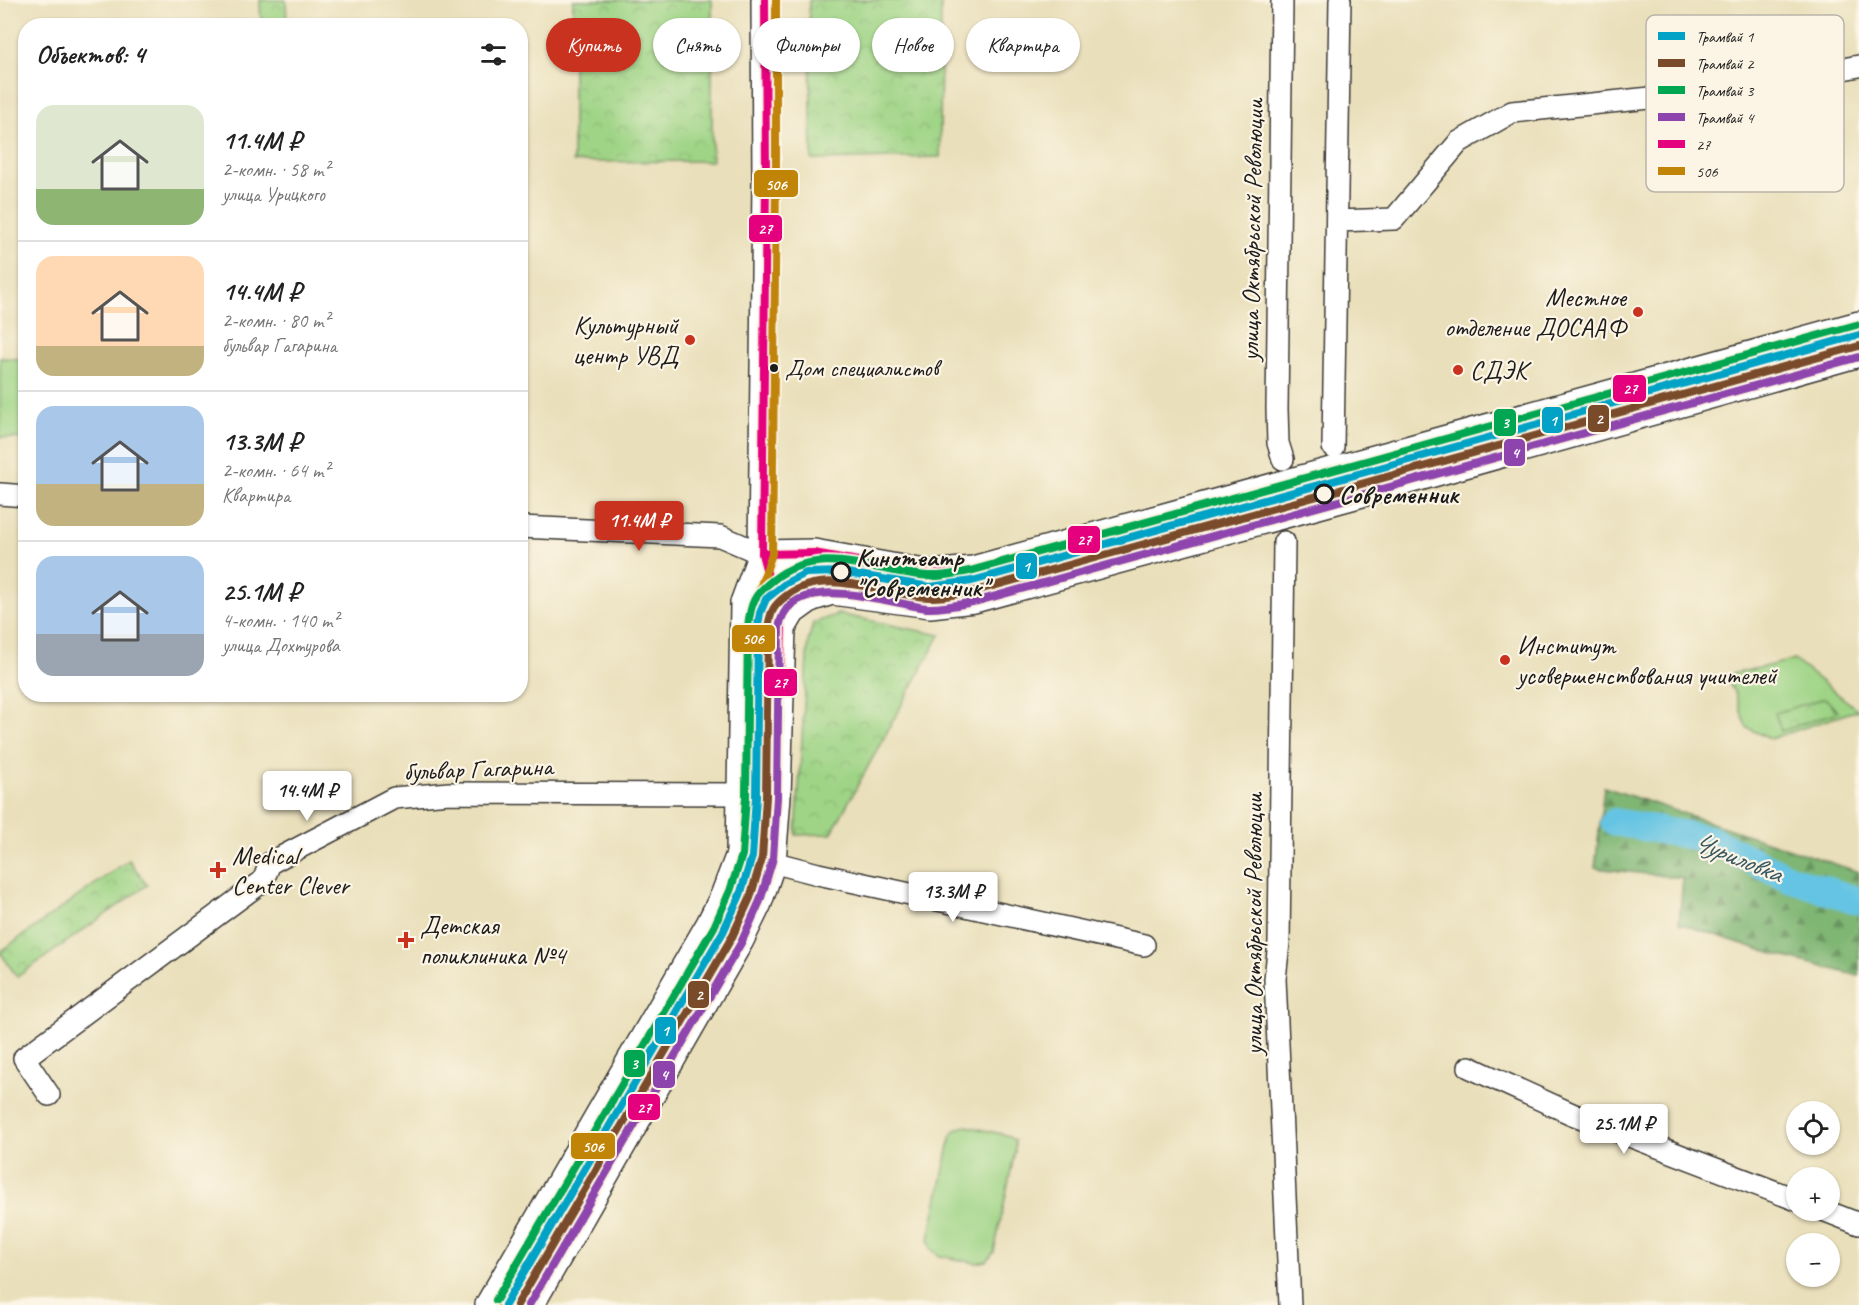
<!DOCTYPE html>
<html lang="ru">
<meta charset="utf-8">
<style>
:root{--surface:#fff;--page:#f6f6f6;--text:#222;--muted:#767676;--line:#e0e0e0;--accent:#c8321e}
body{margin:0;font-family:Caveat,sans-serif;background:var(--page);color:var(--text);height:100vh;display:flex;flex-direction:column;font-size:22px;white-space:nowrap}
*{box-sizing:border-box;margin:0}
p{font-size:20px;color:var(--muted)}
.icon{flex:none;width:33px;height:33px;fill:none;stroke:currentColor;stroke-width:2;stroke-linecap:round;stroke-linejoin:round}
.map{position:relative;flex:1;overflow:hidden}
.details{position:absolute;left:18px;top:18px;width:510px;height:684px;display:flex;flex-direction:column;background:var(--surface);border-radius:24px;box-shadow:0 2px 4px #0004}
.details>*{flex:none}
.top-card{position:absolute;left:546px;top:18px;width:570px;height:54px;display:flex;gap:12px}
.buttons{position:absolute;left:1786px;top:1101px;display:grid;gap:12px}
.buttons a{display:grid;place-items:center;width:54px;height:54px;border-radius:50%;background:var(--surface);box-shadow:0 2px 4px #0004;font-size:30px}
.price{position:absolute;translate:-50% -51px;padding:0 14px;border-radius:6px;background:#fff;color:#222;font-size:20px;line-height:39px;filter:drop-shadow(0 2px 3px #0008)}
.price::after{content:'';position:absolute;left:50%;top:36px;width:18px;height:14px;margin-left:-9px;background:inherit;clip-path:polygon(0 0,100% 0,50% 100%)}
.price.current{background:var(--accent);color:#fff}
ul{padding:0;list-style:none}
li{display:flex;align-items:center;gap:18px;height:150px;padding:0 18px}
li+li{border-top:2px solid var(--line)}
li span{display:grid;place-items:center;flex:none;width:168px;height:120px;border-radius:18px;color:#555}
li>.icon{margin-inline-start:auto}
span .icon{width:72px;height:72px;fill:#fffc;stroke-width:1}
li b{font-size:26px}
h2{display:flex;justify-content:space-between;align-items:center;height:72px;padding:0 18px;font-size:26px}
.pill{padding:0 21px;border-radius:27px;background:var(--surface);box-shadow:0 2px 4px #0004;font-size:21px;line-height:54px}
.pill.current{background:var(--accent);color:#fff}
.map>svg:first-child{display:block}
</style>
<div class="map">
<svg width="1859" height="1305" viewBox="0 0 1859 1305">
<defs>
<pattern id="forest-firs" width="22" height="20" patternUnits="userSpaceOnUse" patternTransform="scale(1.5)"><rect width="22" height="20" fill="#7fb673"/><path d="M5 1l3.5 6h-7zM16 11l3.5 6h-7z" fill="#67935e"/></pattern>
<pattern id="park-crowns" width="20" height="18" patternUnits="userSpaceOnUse" patternTransform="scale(1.5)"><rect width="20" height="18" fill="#9fd486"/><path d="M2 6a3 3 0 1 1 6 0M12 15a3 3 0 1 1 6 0" fill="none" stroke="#88b573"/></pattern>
</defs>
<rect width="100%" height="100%" fill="#fcf5e5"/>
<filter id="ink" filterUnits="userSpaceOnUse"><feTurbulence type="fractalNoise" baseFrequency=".0167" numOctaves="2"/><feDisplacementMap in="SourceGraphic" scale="12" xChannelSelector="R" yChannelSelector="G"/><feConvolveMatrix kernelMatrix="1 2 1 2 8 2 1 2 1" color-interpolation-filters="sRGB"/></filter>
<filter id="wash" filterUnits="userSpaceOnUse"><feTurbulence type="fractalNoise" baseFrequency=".008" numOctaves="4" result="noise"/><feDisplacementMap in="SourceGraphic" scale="24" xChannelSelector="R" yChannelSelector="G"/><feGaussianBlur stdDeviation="1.35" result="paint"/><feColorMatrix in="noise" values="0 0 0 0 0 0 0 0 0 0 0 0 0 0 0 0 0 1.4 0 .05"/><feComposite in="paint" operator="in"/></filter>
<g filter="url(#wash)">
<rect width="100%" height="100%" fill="#e9dfba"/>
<path fill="#9fd486" stroke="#5e7851" stroke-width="1.5" d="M0 358 25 359V439L0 437Z
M1794 660 1858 710 1770 739 1746 727 1735 693 1730 685 1731 674Z
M966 1126 1006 1135 1015 1141V1151L994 1252 987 1261 976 1263 940 1256 931 1249 929 1239 951 1136 957 1129Z"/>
<path fill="url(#forest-firs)" stroke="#4e6948" stroke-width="1.5" d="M1604 787 1859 872V976L1770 953 1679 923 1683 878 1595 868Z"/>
<path fill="url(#park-crowns)" stroke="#5e7851" stroke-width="1.5" d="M260 0H286L287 25H261Z
M573 0H712V161L573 162Z
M809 0H941L940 157 812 160Z
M838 614 940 635 831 834 796 835 808 642 813 623Z
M1825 698 1838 712 1781 731 1775 713Z
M129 860 147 885 17 977 0 952Z"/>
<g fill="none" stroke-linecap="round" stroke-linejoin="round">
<path stroke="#65c4e3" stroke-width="28" d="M1614 822 1709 839 1789 878 1859 901"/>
</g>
</g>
<g filter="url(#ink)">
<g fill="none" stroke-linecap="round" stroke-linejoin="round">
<defs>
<path id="minor" d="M1282 0 1277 409 1278 443 1283 459
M1337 221 1394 219 1459 142 1512 112 1729 90 1859 66
M1333 447 1340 0
M0 494 26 496
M520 527 720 536 762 554
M1284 542 1279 942 1275 979 1290 1305
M772 862 818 874 1144 945
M1469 1067 1572 1114 1797 1200
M49 1095 24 1058 263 881 270 863 394 798 449 793 742 794
M1823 1210 1859 1224"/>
<path id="major" d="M762 554 798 577 832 591 930 604 974 599 1355 495 1859 353
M762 554 814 553 930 574 973 570 1859 325
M782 628 792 611 810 598 832 591
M489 1305 710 924 724 896 740 854 744 603 762 554
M530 1305 740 940 758 903 772 862 777 796 782 628 762 554 766 180 765 0"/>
</defs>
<use href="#minor" stroke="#3b3934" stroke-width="24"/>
<use href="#major" stroke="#3b3934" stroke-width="30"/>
<use href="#minor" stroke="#fff" stroke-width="21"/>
<use href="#major" stroke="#fff" stroke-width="27"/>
<defs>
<path id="bus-1" d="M762 554 814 553 930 574 973 570 1859 325
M530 1305 740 940 758 903 772 862 777 796 782 628 762 554 766 180 765 0"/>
<path id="bus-2" d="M501 1305 719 929 734 900 750 855 754 605 772 554 776 180V0"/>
</defs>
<use href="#bus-1" stroke="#fcf5e5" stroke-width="12"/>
<use href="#bus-2" stroke="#fcf5e5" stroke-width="12"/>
<use href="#bus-1" stroke="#e5007d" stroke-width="8"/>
<use href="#bus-2" stroke="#c08407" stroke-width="8"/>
<defs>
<path id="tram-1" d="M505 1305 723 932 740 895 752 857 756 797 758 626 760 613 766 599 786 583 806 573 841 572 930 587 972 581 1859 335"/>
<path id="tram-2" d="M517 1305 732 937 750 898 762 858 766 797 768 627C771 611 773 606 786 596 826 565 884 596 929 597 944 598 960 593 975 591L1859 346"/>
<path id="tram-3" d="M496 1300 714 927 730 891 742 855 746 797 748 626C751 602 754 595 773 580 820 542 876 573 929 576 942 577 957 573 970 571L1856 325"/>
<path id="tram-4" d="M529 1305 741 943 760 901 773 858 777 797 779 628C788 567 889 604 927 608 943 609 962 604 978 601L1859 357"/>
</defs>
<use href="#tram-1" stroke="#fcf5e5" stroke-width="12"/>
<use href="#tram-2" stroke="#fcf5e5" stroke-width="12"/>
<use href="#tram-3" stroke="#fcf5e5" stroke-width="12"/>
<use href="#tram-4" stroke="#fcf5e5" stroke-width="12"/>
<use href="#tram-1" stroke="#01a2c5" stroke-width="8"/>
<use href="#tram-2" stroke="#7a4b2a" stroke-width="8"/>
<use href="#tram-3" stroke="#00a651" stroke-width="8"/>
<use href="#tram-4" stroke="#8e44ad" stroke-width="8"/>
</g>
</g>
<g fill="#c8321e" stroke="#fcf5e5" stroke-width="2">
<circle cx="1638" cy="312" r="6"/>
<circle cx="690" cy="340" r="6"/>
<circle cx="1458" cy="370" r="6"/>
<circle cx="1505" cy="660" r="6"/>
<path d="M215 861h6v6h6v6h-6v6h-6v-6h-6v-6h6z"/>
<path d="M403 931h6v6h6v6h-6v6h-6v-6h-6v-6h6z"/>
</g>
<circle fill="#1c1c1c" stroke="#fcf5e5" stroke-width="2" cx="774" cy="368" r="5"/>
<g fill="#fcf5e5" stroke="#1c1c1c" stroke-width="3">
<circle cx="1324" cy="494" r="9"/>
<circle cx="841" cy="572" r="9"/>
</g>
<g text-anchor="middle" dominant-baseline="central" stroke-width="4.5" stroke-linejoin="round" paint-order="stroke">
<g font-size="24" fill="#1c1c1c" stroke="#fcf5e5" text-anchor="start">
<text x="785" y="368">Дом специалистов</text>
</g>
<g font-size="26" fill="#1c1c1c" stroke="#fcf5e5">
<text transform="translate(1252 230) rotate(-89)">улица Октябрьской Революции</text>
<text transform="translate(478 769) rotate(-2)">бульвар Гагарина</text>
<text transform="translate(1253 924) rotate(-90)">улица Октябрьской Революции</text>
</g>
<g font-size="26" fill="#1c1c1c" stroke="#fcf5e5" text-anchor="start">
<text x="1626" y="297" text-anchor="end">Местное<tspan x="1626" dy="30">отделение ДОСААФ</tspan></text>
<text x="678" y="325" text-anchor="end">Культурный<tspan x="678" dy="30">центр УВД</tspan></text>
<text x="1470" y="370">СДЭК</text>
<text x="1517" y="645">Институт<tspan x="1517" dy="30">усовершенствования учителей</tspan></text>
<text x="232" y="855">Medical<tspan x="232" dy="30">Center Clever</tspan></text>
<text x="420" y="925">Детская<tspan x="420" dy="30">поликлиника №4</tspan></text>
</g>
<g font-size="26" font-weight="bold" fill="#1c1c1c" stroke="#fcf5e5" text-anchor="start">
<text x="1339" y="494">Современник</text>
<text x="856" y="557">Кинотеатр<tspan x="856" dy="30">"Современник"</tspan></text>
</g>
<g font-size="27" font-style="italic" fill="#365762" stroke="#fcf5e5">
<text transform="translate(1738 857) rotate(22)">Чуриловка</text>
</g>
</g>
<rect x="1646" y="15" width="198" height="177" rx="9" fill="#fcf5e5" stroke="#b9b4a9" stroke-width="1.5"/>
<rect x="1658" y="32" width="27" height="8" fill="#01a2c5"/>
<rect x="1658" y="59" width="27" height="8" fill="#7a4b2a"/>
<rect x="1658" y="86" width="27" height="8" fill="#00a651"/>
<rect x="1658" y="113" width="27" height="8" fill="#8e44ad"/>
<rect x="1658" y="140" width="27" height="8" fill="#e5007d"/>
<rect x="1658" y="167" width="27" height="8" fill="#c08407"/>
<g font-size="16" fill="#1c1c1c">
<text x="1696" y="42">Трамвай 1</text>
<text x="1696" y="69">Трамвай 2</text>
<text x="1696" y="96">Трамвай 3</text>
<text x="1696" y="123">Трамвай 4</text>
<text x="1696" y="150">27</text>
<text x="1696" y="177">506</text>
</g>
<g stroke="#fcf5e5" stroke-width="2">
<rect x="753" y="169" width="46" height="29" rx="6" fill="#c08407"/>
<rect x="748" y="214" width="35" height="29" rx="6" fill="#e5007d"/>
<rect x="1612" y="374" width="35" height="29" rx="6" fill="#e5007d"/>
<rect x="1587" y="404" width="23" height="29" rx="6" fill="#7a4b2a"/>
<rect x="1541" y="406" width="23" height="28" rx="6" fill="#01a2c5"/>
<rect x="1493" y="408" width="24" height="29" rx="6" fill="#00a651"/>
<rect x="1503" y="438" width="23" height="29" rx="6" fill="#8e44ad"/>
<rect x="1067" y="525" width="34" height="29" rx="6" fill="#e5007d"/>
<rect x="1015" y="552" width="23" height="28" rx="6" fill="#01a2c5"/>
<rect x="731" y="624" width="45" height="29" rx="6" fill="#c08407"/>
<rect x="763" y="668" width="35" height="29" rx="6" fill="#e5007d"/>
<rect x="687" y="980" width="23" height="29" rx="6" fill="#7a4b2a"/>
<rect x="654" y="1016" width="23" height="29" rx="6" fill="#01a2c5"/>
<rect x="623" y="1049" width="23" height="29" rx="6" fill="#00a651"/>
<rect x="652" y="1060" width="24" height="29" rx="6" fill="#8e44ad"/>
<rect x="627" y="1093" width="34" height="28" rx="6" fill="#e5007d"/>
<rect x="570" y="1132" width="46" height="28" rx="6" fill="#c08407"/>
</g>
<g font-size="16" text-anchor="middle" font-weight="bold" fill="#fff">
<text x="776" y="190">506</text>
<text x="765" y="234">27</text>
<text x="1630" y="394">27</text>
<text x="1599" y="424">2</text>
<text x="1553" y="426">1</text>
<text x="1505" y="428">3</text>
<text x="1515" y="458">4</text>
<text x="1084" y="545">27</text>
<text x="1026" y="572">1</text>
<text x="753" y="644">506</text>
<text x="780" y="688">27</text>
<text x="699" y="1000">2</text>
<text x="665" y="1036">1</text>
<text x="634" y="1069">3</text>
<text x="664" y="1080">4</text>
<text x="644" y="1113">27</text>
<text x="593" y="1152">506</text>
</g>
</svg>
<div class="buttons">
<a><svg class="icon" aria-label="locate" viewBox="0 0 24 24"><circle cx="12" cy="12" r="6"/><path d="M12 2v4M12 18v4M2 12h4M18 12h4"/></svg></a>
<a>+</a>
<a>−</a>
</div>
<b class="price current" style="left:639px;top:552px">11.4M ₽</b>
<b class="price" style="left:307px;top:822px">14.4M ₽</b>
<b class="price" style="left:953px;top:923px">13.3M ₽</b>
<b class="price" style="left:1624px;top:1155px">25.1M ₽</b>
<div class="top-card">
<a class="pill current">Купить</a>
<a class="pill">Снять</a>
<a class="pill">Фильтры</a>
<a class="pill">Новое</a>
<a class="pill">Квартира</a>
</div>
<section class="details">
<h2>Объектов: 4<svg class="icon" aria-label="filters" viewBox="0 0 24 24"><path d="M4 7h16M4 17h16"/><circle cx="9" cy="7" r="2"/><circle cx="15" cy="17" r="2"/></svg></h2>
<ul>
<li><span style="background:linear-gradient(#dfe7d0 70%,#8fb573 0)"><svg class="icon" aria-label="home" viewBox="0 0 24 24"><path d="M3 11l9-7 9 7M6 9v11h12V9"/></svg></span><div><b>11.4M ₽</b><p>2-комн. · 58 m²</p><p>улица Урицкого</p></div></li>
<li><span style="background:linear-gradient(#ffd9b3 75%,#c2b280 0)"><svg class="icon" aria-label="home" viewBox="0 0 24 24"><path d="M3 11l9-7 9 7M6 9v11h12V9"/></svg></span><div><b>14.4M ₽</b><p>2-комн. · 80 m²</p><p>бульвар Гагарина</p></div></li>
<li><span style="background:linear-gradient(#a9c7e8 65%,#c2b280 0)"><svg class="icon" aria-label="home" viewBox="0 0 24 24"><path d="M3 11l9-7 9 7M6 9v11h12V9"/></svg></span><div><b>13.3M ₽</b><p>2-комн. · 64 m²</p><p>Квартира</p></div></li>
<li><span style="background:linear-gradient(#a9c7e8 65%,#9aa5b1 0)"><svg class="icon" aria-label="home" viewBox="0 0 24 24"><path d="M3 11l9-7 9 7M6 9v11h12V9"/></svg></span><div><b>25.1M ₽</b><p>4-комн. · 140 m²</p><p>улица Дохтурова</p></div></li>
</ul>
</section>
</div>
